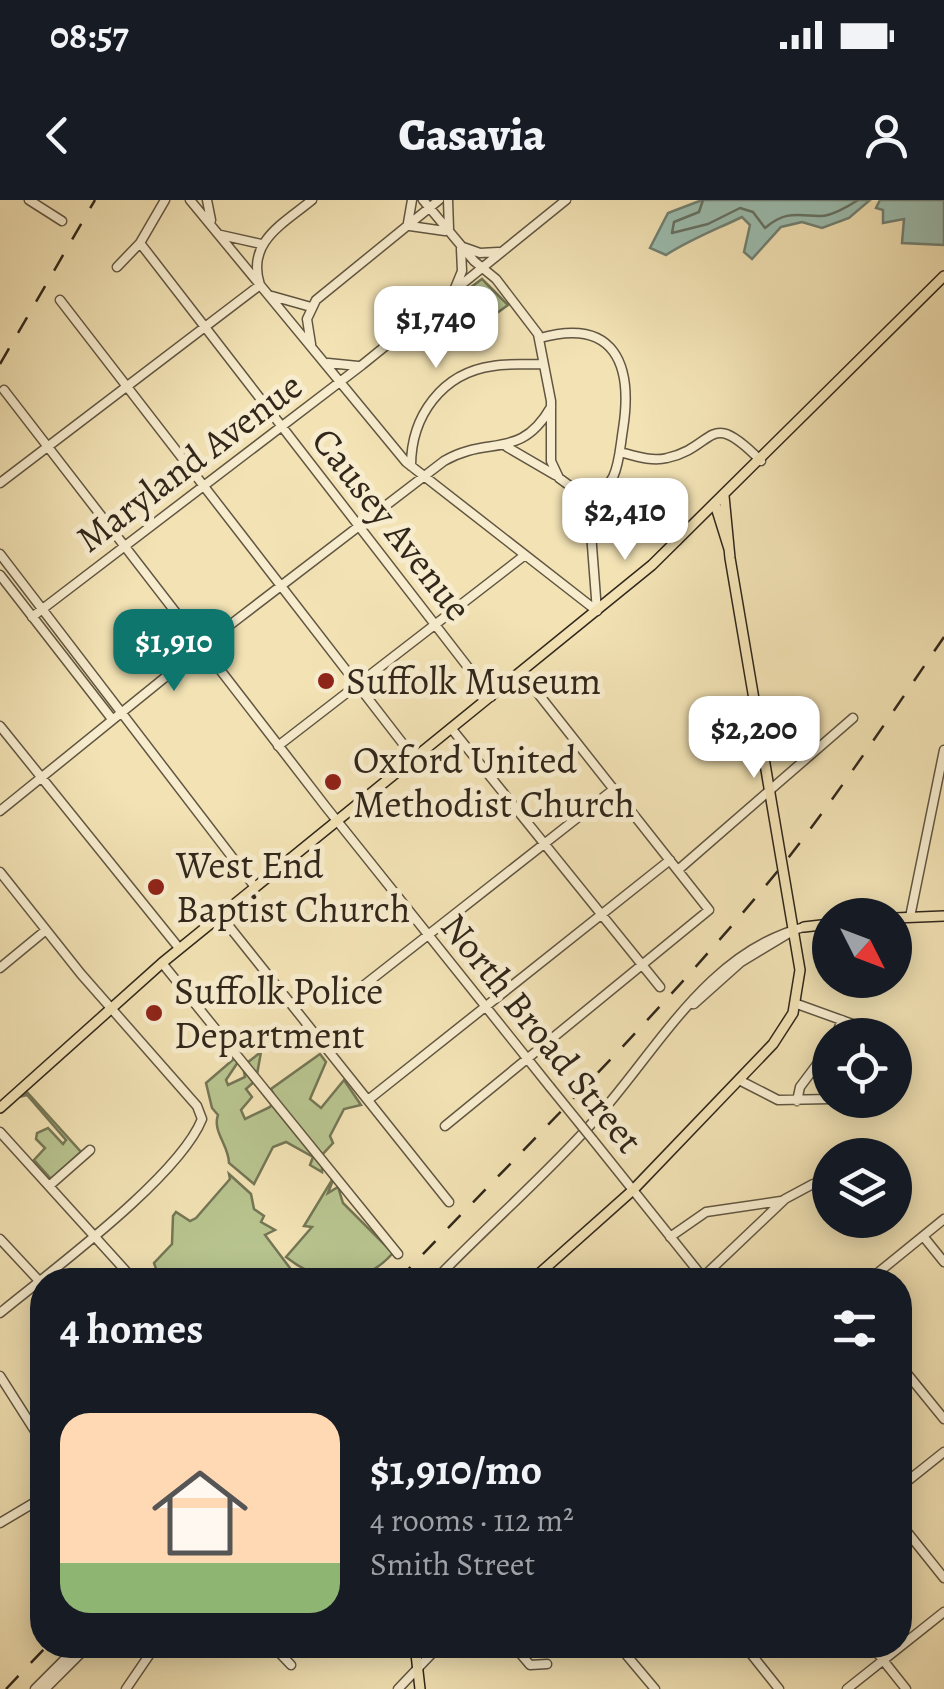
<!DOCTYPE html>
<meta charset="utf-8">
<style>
:root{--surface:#171b24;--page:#20242c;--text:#f1f3f6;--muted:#9ea1a6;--accent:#0f766e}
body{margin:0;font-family:Alegreya,serif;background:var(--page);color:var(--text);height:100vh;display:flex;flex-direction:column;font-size:38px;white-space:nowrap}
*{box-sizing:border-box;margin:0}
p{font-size:32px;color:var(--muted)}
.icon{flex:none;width:55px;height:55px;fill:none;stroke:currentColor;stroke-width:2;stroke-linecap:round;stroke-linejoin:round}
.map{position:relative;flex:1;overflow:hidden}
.sheet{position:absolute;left:30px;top:1068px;width:882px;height:390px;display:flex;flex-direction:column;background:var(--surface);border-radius:40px;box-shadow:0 5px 25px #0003}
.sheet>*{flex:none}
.needle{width:65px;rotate:132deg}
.fabs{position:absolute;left:812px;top:698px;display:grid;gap:20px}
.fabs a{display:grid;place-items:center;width:100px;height:100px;border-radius:50%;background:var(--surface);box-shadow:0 5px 25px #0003;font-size:50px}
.price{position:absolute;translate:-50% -85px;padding:0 22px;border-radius:20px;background:#fff;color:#222;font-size:32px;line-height:65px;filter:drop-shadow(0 2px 5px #0008)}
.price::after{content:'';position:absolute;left:50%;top:60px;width:30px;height:22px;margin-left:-15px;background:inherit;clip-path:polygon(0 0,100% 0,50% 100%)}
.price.current{background:var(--accent);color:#fff}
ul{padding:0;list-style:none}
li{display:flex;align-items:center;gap:30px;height:250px;padding:0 30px}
li span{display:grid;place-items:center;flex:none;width:280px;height:200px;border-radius:30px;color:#555}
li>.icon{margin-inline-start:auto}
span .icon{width:120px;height:120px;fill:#fffc;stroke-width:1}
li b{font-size:42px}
h2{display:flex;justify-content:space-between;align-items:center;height:120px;padding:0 30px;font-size:42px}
.status{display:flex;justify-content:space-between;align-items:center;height:70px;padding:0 50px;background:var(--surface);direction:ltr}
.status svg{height:28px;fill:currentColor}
header{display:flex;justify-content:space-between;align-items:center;height:130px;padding:0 30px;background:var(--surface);font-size:45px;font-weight:800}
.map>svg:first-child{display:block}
</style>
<div class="status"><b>08:57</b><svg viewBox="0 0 49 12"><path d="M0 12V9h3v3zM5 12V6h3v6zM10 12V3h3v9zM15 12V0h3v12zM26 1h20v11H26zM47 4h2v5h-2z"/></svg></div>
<header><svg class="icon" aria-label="back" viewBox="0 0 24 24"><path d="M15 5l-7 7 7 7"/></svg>Casavia<svg class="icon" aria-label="person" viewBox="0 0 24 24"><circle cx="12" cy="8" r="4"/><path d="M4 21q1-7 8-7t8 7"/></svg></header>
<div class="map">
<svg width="944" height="1489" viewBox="0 0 944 1489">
<rect width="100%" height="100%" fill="#f2e2b4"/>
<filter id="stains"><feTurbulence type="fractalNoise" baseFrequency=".002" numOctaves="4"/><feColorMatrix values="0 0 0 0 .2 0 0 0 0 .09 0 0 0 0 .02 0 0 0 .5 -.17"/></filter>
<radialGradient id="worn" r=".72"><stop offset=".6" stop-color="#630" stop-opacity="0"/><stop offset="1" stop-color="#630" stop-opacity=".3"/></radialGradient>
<path fill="#b8c48f" stroke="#747655" stroke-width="2.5" d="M482 79 508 105 472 131 448 141 430 118Z
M261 852 256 880 246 889 252 897 241 910 245 919 270 907 275 897 271 889 320 854 326 862 310 899 321 908 344 880 361 905 344 909 330 936 333 943 322 955V972L310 965 313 957 286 942 273 947 254 984 229 963C229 946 212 931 218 915L212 908 206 883 236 857 238 862 226 880 228 885 245 877 243 866Z
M27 892 81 952 51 979 34 960 45 948 36 939 37 933 48 928 63 944 66 940 27 895 23 896Z
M329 973 333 980 328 993 338 987 343 1003 393 1053C361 1089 320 1084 286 1057L312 1027 304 1026 332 980Z
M229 974 251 994 254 1009 264 1016 261 1022 275 1030 265 1035 299 1080H160L154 1063 172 1044 173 1016 176 1012 190 1021 196 1018 230 979Z"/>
<path fill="#9bbdaf" stroke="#718174" stroke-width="2.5" d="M702 0H870L849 18 822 28 802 22 781 27 752 59 744 52 750 25 742 17C715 30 691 39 666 55L650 48 668 13Z
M880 0H944V45L902 43 904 19 883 23V10L876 8Z"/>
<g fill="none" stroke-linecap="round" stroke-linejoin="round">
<path stroke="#667265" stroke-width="2.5" d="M703 0 699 12 674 22 672 33 708 24 740 8 753 12 765 28C785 11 795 15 819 16 830 17 849 6 858 0"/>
<defs>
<path id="minor" d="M29 0 62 21
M190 0 406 262 597 411
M207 0 211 20
M423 0 474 61 496 79 538 134 551 201V261L559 278 581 294 589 307 597 411
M448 0 449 29
M408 23 412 0
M410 26 445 31
M221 35 261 44
M140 43 491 497
M463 47 480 53 498 52
M117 67 140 43 165 0
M455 88 462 71 461 49
M272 96 311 107
M60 100 414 558
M540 138C615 117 633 165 623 229 618 260 620 287 586 301
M311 144 307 119 316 100 439 0
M328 163 358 166
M4 190 326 607 550 887
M507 247 555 275
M620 252C635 256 652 262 667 258 717 247 707 206 761 261
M411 266C411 216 442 173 493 166 509 163 525 165 541 164
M0 283 260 85C246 42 283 24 312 0
M602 293 650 318 677 341
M0 354 255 687
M0 375 112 519
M32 417 362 165 566 0
M0 526 179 748
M451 528 660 787
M278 546 525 355
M0 611 226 428 444 261C488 235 520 261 551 207
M678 670 853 518
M0 672 81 774 197 906 202 919C179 977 51 1071 0 1113
M220 715 449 1002
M910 717 944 550
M162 763 398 1054
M0 768 46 730
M358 790 614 589
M694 804 741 762 794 730
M797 804 883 835
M836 835 842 820
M895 842 906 867 895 888
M739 880 778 900 830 899
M368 900 670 660
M797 901 800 887 830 847
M445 926 709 710 521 472
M0 932 134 1080
M593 940 705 1080
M49 986 90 950
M923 1036 944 1062
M670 1037 706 1012 781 1001
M0 1039 42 1084
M703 1077 785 999 813 984
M435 1080C487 1026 544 977 593 922 658 850 706 753 804 727
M869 1080 944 1019
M900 1165 944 1219
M0 1176 42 1242
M900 1287 944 1252
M0 1323 42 1298
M900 1323 944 1378
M272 1445 291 1465
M513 1445 530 1465 547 1464
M618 1445 655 1489
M744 1445 779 1489
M871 1445 906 1489
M35 1489 79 1445
M45 1489 89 1445
M126 1489 156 1445
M398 1489 440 1445
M847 1489 944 1412"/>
<path id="major" d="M715 304 729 349
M895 718 944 716
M804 727 830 724
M0 908 162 763 652 365 944 76
M532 1080 633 990 773 844 793 813 800 770 730 358 724 296
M415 1445 420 1489"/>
</defs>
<use href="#minor" stroke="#615641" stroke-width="11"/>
<use href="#major" stroke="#31271b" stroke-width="12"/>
<use href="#minor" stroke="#f7ecce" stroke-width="8"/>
<use href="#major" stroke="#f2e2b4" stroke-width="9"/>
<path stroke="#31271b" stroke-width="2.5" stroke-dasharray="18 18" stroke-linecap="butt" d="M0 164 95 0
M398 1080C528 944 662 813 781 667 839 594 891 514 944 437
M6 1489 48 1445"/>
<defs>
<path id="minor-bridge" d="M550 887 593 940"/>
</defs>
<use href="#minor-bridge" stroke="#615641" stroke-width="11" stroke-linecap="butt"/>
<use href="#minor-bridge" stroke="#f7ecce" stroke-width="8"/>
</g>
<g fill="#8f2418" stroke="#f7ecce" stroke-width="4">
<circle cx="326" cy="481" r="10"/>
<circle cx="333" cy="582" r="10"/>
<circle cx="156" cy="687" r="10"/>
<circle cx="154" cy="813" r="10"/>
</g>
<g text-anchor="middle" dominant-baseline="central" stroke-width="10" stroke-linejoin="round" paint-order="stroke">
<g font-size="38" fill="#31271b" stroke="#f7ecce">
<text transform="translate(189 262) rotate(-37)">Maryland Avenue</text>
<text transform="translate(392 324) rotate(52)">Causey Avenue</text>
<text transform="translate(542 833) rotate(51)">North Broad Street</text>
</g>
<g font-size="38" fill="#31271b" stroke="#f7ecce" text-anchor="start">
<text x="346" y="481">Suffolk Museum</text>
<text x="353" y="560">Oxford United<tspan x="353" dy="44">Methodist Church</tspan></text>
<text x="176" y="665">West End<tspan x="176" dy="44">Baptist Church</tspan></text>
<text x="174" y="791">Suffolk Police<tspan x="174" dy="44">Department</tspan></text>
</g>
</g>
<rect width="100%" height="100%" filter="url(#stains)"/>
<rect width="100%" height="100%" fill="url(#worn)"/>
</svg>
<div class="fabs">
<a><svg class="needle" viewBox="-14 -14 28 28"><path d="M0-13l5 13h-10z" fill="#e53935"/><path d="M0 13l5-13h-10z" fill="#9ea1a6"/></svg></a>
<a><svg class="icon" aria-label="locate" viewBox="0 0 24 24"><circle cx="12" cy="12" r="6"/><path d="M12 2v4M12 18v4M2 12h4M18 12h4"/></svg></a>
<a><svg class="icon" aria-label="layers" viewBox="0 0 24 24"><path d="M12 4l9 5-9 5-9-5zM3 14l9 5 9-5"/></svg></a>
</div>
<b class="price" style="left:436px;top:171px">$1,740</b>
<b class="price" style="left:625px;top:363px">$2,410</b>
<b class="price current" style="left:174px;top:494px">$1,910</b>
<b class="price" style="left:754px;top:581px">$2,200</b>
<section class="sheet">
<h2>4 homes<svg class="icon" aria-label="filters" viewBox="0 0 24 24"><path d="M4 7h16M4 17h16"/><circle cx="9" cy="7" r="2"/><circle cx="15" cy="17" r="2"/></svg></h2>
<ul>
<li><span style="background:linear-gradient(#ffd9b3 75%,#8fb573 0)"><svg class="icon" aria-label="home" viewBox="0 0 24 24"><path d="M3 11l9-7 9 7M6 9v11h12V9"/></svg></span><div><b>$1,910/mo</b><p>4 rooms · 112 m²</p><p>Smith Street</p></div></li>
</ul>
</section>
</div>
